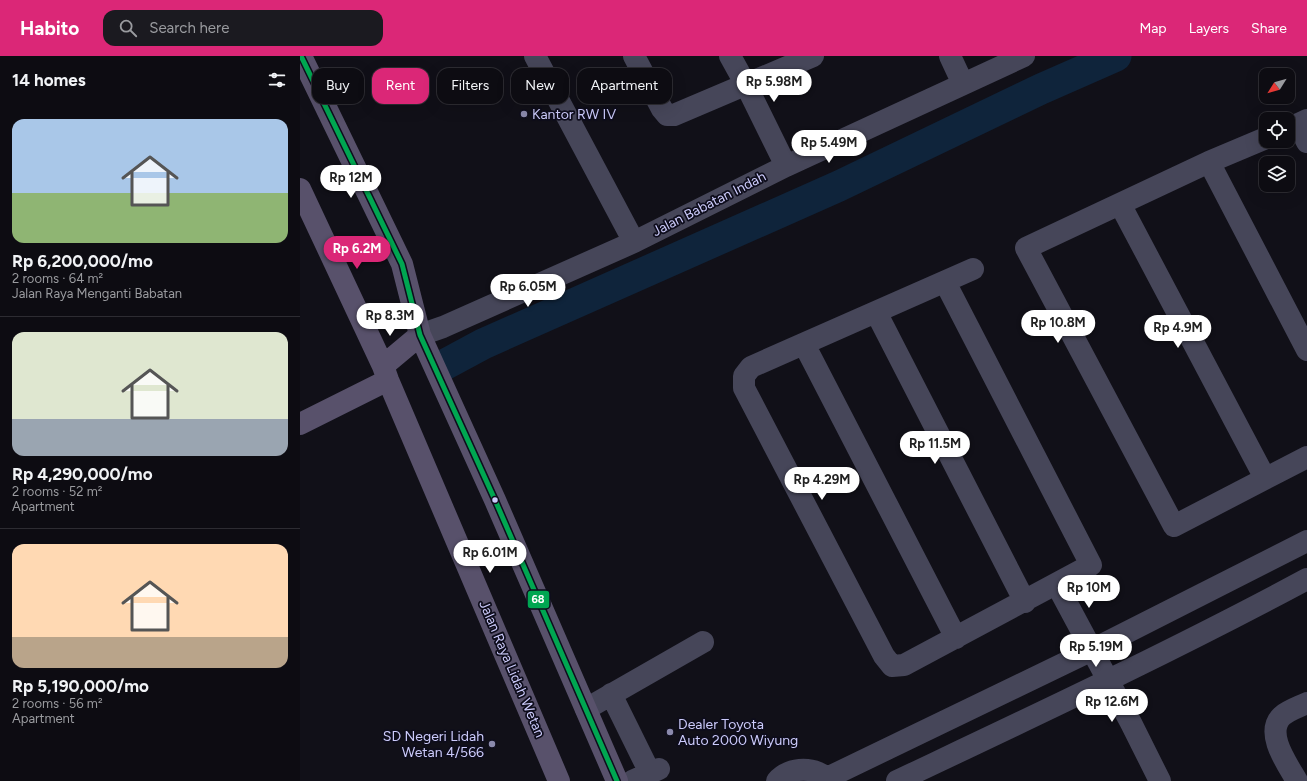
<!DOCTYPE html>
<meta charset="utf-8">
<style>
:root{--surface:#0d0c12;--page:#1b1a20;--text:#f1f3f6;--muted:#9a9b9f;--line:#2d2c32;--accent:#db2777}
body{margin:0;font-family:Figtree,sans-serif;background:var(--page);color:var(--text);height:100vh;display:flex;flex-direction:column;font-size:15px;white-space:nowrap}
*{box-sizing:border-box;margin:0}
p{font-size:13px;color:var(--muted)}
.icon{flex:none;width:22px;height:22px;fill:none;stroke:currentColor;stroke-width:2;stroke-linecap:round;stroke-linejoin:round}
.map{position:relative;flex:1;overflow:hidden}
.sheet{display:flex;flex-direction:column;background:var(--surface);width:300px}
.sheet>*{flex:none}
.guide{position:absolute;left:12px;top:12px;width:380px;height:36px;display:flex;gap:8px}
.needle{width:26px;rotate:233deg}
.tools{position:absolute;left:959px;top:12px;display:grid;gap:8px}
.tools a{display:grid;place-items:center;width:36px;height:36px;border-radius:8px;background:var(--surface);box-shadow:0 4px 16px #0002,0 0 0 1px var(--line);font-size:20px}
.price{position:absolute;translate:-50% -34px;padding:0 9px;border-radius:14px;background:#fff;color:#222;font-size:13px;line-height:26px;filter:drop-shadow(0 1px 2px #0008)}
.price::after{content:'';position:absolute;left:50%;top:24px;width:12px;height:9px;margin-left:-6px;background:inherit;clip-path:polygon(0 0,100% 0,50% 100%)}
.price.on{background:var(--accent);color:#fff}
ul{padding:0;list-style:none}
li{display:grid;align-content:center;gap:8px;height:212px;padding:0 12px}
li+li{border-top:1px solid var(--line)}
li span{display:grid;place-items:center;height:124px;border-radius:12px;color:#555}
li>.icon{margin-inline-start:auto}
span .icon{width:72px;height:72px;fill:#fffc;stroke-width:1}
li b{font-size:17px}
h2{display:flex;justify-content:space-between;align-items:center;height:48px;padding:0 12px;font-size:17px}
.tag{padding:0 14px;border-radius:12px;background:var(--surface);box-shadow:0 4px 16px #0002,0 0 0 1px var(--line);font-size:14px;line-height:36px}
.tag.on{background:var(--accent);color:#fff}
header{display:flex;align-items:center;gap:24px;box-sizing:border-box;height:56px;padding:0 20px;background:var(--accent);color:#fff}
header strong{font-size:19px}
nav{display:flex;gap:22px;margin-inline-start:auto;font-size:14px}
.search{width:280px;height:36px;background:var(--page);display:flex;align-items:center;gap:10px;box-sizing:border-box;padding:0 14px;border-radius:12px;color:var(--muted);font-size:15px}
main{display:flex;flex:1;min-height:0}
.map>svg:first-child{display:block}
</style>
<header>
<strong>Habito</strong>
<div class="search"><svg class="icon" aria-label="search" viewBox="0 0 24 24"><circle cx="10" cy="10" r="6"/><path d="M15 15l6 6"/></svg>Search here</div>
<nav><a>Map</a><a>Layers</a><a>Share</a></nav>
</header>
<main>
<section class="sheet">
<h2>14 homes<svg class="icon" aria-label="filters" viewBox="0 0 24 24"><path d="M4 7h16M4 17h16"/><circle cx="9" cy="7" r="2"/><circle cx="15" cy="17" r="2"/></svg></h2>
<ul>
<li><span style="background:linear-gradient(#a9c7e8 60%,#8fb573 0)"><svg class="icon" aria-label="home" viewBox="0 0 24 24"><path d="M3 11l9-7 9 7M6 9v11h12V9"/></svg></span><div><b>Rp 6,200,000/mo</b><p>2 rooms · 64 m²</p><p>Jalan Raya Menganti Babatan</p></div></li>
<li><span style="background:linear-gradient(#dfe7d0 70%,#9aa5b1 0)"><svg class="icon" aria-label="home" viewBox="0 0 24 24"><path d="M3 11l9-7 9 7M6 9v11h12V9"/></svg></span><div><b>Rp 4,290,000/mo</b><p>2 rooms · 52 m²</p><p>Apartment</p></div></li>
<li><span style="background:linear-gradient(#ffd9b3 75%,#b9a48a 0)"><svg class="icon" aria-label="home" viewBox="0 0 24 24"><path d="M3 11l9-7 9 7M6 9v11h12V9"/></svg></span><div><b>Rp 5,190,000/mo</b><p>2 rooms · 56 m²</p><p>Apartment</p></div></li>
</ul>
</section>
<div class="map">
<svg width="1007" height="725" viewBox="0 0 1007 725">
<rect width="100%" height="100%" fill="#111018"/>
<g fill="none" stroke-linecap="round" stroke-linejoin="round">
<path stroke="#0f243b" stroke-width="31" d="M144 309 183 288 539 130 741 33 816 0"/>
<path stroke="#464659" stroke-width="22" d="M235 0 334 186
M334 0 362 53 367 59H374L513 0
M430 0 446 29 486 110
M650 0 663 28
M998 68 1007 86
M988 73 1007 64
M966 82 909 106 726 192 874 470 1007 401
M909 106 1007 294
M820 148 965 422
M645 226 791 509 604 609 592 610 584 600 444 332V320L451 311 673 213
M576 256 725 546
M120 279 143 271 334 186 486 110 724 0
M504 288 656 582
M757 529 831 667 860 725
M311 638 350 717
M286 653 403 586
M527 722 792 594 1007 485
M332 725 359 713
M477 725C489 710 518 710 529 725
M597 725C734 660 873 595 1007 523
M997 725C988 709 964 677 982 660 989 654 999 651 1007 647"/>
<path stroke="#58516b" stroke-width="22" d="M1 0 102 208 120 279 195 444 317 725
M0 133 83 310 88 324 259 725
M83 310 120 279
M0 368 88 324"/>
<defs>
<path id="bus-1" d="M1 0 102 208 120 279 195 444 317 725"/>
</defs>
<use href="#bus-1" stroke="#0e0d1c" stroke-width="8"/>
<use href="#bus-1" stroke="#00a651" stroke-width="5"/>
</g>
<g fill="#8b8aac" stroke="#0e0d1c" stroke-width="1.5">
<circle cx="224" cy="58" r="4"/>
<circle cx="370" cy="676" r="4"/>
<circle cx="192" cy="688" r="4"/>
</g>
<circle fill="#cccbfb" stroke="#0e0d1c" stroke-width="1.5" cx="195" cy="444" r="3.5"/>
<g text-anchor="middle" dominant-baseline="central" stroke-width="3.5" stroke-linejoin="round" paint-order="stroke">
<g font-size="14" fill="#cccbfb" stroke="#0e0d1c" text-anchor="start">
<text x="232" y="58">Kantor RW IV</text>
<text x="378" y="668">Dealer Toyota<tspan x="378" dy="16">Auto 2000 Wiyung</tspan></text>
<text x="184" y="680" text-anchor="end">SD Negeri Lidah<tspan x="184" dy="16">Wetan 4/566</tspan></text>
</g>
<g font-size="14" fill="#cccbfb" stroke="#0e0d1c">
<text transform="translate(409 148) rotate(-27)">Jalan Babatan Indah</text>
<text transform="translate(212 613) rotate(67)">Jalan Raya Lidah Wetan</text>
</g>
</g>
<rect stroke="#0e0d1c" stroke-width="1.5" x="227" y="534" width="23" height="19" rx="4" fill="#00a651"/>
<g font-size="11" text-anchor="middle" font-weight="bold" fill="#fff">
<text x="238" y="547">68</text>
</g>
</svg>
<div class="tools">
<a><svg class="needle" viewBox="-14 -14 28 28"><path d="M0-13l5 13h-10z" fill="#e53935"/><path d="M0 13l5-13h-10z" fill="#9a9b9f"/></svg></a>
<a><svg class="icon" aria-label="locate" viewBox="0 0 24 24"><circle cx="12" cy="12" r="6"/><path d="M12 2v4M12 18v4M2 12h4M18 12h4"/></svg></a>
<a><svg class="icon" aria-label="layers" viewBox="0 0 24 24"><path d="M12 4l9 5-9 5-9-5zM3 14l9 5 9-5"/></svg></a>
</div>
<b class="price" style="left:474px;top:47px">Rp 5.98M</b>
<b class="price" style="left:529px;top:108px">Rp 5.49M</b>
<b class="price" style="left:51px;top:143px">Rp 12M</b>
<b class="price on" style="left:57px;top:214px">Rp 6.2M</b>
<b class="price" style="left:228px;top:252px">Rp 6.05M</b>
<b class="price" style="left:90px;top:281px">Rp 8.3M</b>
<b class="price" style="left:758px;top:288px">Rp 10.8M</b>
<b class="price" style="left:878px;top:293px">Rp 4.9M</b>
<b class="price" style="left:635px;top:409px">Rp 11.5M</b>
<b class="price" style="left:522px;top:445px">Rp 4.29M</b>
<b class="price" style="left:190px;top:518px">Rp 6.01M</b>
<b class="price" style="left:789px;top:553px">Rp 10M</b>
<b class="price" style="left:796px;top:612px">Rp 5.19M</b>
<b class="price" style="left:812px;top:667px">Rp 12.6M</b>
<div class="guide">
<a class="tag">Buy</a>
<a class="tag on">Rent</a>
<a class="tag">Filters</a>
<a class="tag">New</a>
<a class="tag">Apartment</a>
</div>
</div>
</main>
